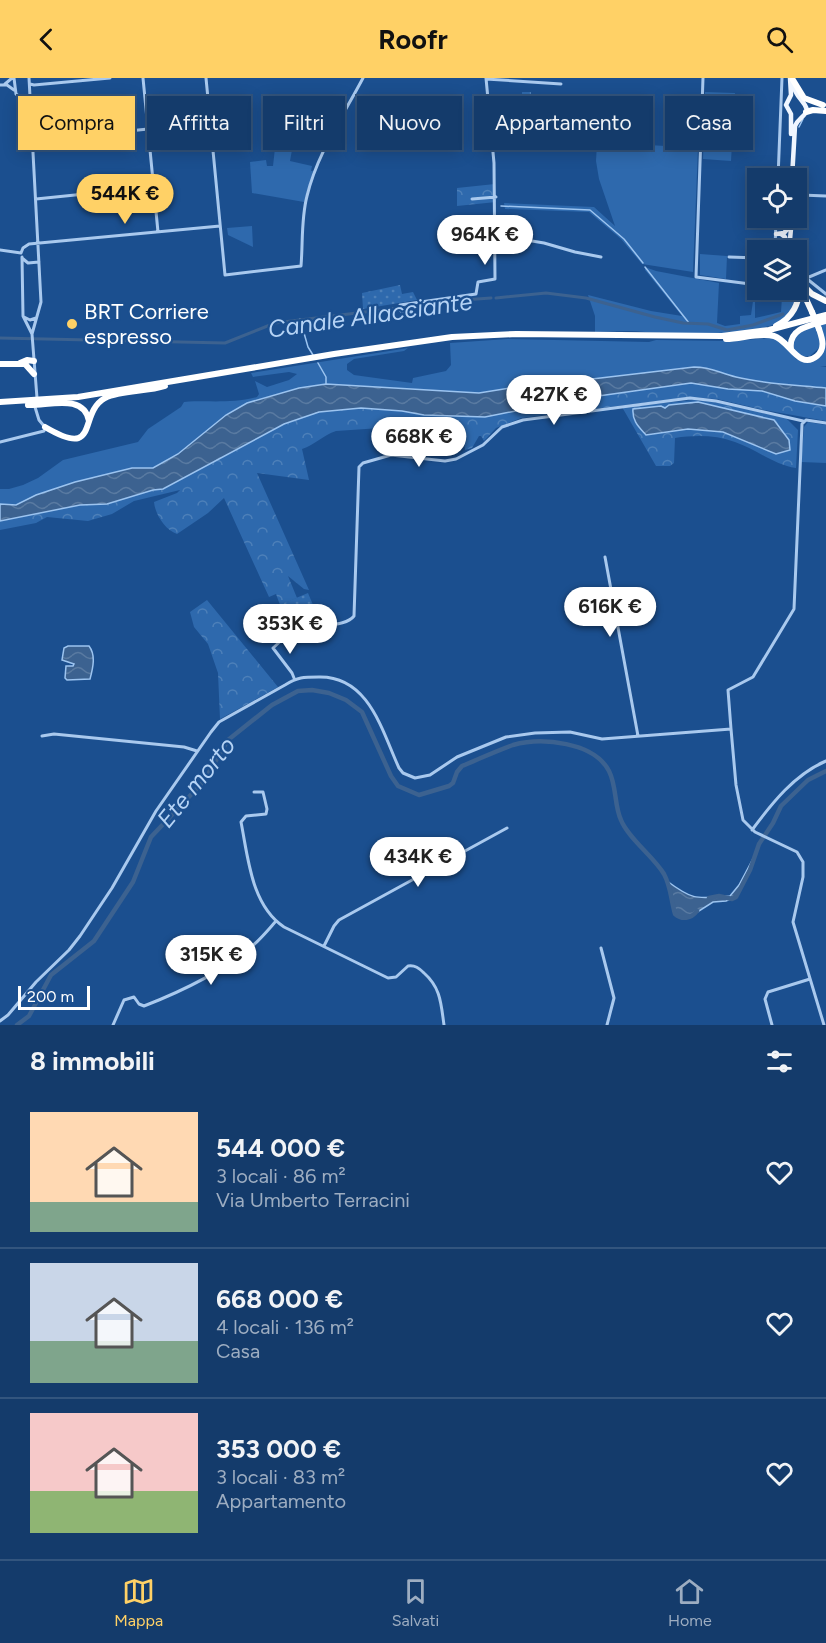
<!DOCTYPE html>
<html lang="it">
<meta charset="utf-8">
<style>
:root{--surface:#143b6b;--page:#214673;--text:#f1f3f6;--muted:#9dadc1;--line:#33557e;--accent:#ffd166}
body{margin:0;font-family:Figtree,sans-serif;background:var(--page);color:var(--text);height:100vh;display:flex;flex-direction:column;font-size:22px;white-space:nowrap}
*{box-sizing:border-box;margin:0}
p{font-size:20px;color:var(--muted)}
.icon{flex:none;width:33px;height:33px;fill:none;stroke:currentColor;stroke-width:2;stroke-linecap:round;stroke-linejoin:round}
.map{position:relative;height:947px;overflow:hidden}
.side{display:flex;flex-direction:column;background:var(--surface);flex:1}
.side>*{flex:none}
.hud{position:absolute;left:18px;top:18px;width:790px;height:54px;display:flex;gap:12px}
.buttons{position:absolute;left:747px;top:90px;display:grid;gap:12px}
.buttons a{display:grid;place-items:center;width:60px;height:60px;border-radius:0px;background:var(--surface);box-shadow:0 3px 15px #0003,0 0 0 2px var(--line);font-size:30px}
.scale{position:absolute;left:18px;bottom:15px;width:72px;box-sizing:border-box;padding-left:6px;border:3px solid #fff;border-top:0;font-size:16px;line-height:21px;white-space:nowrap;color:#fff;-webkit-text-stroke:4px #1b4f8f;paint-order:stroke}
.price{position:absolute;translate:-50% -51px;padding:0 14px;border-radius:21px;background:#fff;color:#222;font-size:20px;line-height:39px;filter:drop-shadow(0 2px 3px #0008)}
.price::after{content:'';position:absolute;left:50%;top:36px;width:18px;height:14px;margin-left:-9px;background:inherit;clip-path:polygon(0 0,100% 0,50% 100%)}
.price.on{background:var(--accent);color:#111}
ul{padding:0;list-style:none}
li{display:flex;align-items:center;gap:18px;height:150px;padding:0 30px}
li+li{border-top:2px solid var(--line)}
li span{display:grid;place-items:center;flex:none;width:168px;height:120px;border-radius:0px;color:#555}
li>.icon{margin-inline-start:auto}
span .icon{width:72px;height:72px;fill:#fffc;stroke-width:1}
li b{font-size:26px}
h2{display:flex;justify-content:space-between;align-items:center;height:72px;padding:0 30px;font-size:26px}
.pill{padding:0 21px;border-radius:0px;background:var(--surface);box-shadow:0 3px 15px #0003,0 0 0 2px var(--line);font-size:21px;line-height:54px}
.pill.on{background:var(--accent);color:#111}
header{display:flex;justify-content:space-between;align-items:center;height:78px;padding:0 30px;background:var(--accent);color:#111;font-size:27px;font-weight:700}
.tabs{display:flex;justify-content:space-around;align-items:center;height:84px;border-top:2px solid var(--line);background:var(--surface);font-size:16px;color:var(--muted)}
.tabs a{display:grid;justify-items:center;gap:3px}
.tabs .on{color:var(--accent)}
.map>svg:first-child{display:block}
</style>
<header><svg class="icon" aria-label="back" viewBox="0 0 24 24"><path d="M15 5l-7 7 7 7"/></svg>Roofr<svg class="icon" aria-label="search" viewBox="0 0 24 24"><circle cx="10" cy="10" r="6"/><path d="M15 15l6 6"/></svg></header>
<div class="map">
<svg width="826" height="947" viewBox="0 0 826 947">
<defs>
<pattern id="forest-crowns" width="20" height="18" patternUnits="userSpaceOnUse" patternTransform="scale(1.5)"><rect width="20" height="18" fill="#2e69ad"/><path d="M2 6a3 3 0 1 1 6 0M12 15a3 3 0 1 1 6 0" fill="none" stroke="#4d80b9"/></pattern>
<pattern id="garden-dots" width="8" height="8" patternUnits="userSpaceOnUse" patternTransform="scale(1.5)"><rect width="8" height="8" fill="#2e69ad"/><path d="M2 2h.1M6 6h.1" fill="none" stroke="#4d80b9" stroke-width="1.8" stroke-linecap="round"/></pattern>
<pattern id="water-waves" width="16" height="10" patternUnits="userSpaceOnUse" patternTransform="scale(1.5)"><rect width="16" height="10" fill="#3c6290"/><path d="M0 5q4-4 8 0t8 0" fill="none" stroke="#597aa1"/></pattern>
</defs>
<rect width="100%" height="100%" fill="#1b4f8f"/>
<path fill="#2e69ad" d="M705 14 735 15 731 83 703 81Z
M614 21 615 28 626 29 625 60 623 62 611 61 607 58Z
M605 41 600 64 698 70 693 194 642 186 621 161 589 134 505 131 504 125 594 129 615 148 599 101 596 83 598 47Z
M275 70 292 72 290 83 312 88 311 93H313L304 124 252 115 250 84 266 82 267 88H273Z
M252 148 253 169 228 157 227 150Z
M700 176 727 178 726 201 700 197Z
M645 189 656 193 719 205 717 245 725 248 740 246V238L751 237 755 209V240L781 234 782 219H786L790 212H796C798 225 789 239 777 245 750 258 675 257 645 254 629 252 611 254 595 254V238L588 217 651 233 682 238 645 192Z
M826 245V288H820L826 289V310C796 307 765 306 736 299 719 295 712 289 694 289L558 305 540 313 510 310 479 315 325 306 299 310 247 325 226 337 178 376 153 390H132L75 404 36 417 16 427 0 426V411H9L23 407 38 400 63 382 138 364 148 351 181 329 184 324C210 322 230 326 257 319L259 316 255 303 267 309 289 302 297 296 289 294 253 299 251 295 408 270 404 273 354 281 347 286V292L354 297 412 305 413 300 446 293 451 287 450 265 507 261 649 264 656 262 732 263 772 260 780 262 796 281 802 284 823 275 819 247Z
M815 248 820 260V269L810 278H801L794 272C793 252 797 254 815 248Z
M808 344 826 347V385L801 384 804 349Z"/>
<path fill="url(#forest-crowns)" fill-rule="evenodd" d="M495 106 496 124 457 128V110Z
M691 305 728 311 762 313 795 323 826 328V343L764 332 717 321 690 319 521 340 496 350 484 363 481 358H479L472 370 465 372 463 352 439 346 336 353C323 357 315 367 302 371L309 402 257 395 309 512 304 511 288 498 297 520 280 527 276 516 269 519 224 420 208 435 177 456C165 452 155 436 154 424L177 415 180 412 134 423 112 436 88 443 47 439 36 445 0 452V443L80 427 107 426 153 412 163 411 284 346 319 334 361 330 402 333 424 337 531 330 566 326 577 321Z
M694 322 714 324 786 340 798 352 796 390C774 387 756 371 735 364 716 357 695 357 675 360L674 385 670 388H656L622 329ZM669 327 774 342 776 376 723 354 688 351 647 357 633 331 665 330Z
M207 522 278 609 220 641 218 595 208 566 194 549 190 534Z"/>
<path fill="url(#garden-dots)" d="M522 14H531V21H535V17H539V23L545 24V17L552 18 553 21 562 22 561 39 504 36 505 17 522 18Z
M335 36 340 38 324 69 313 55 312 43 333 41Z
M400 207 402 216 413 214 417 222 363 231 362 215Z
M308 515 316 534 312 537 303 527 293 536 290 534 287 537 277 528Z"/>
<path fill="url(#water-waves)" stroke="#9cc4f0" stroke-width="1.5" d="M694 289C712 289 719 295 736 299 765 306 796 307 826 310V328L795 323 762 313 728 311 691 305 577 321 566 326 531 330 485 339 424 337 402 333 361 330 319 334 284 346 163 411 153 412 107 426 80 427 0 443V426L16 427 36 417 75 404 132 390H153L178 376 226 337 247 325 299 310 326 306 479 315 510 310 540 313 558 305Z
M698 324 774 342 789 362 790 372 776 376 723 354 688 351 646 357C639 349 632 343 633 331L661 328 665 330 669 327Z
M89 568C96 577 93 590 90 601L67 602 65 600 66 588H73L74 586 62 582 64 570 68 568Z
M756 775 750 792 736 819 726 823 713 824 688 840H680L675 836 667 803C695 824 698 820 730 818L739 807Z"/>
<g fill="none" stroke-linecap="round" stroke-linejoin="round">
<path stroke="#9cc4f0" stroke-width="1.5" d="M799 49 803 41
M501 128 590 132 624 161 643 185
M645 189 689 245
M300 241 308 269 313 277
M318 285 326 299V306"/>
<path stroke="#3c6290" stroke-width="3" d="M825 218H826
M496 220 546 215 586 220 655 239 683 245 708 246 727 252 753 247 783 236
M0 260 225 265 275 245 463 222 491 220"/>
<path stroke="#3c6290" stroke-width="4.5" d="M709 820 719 818 732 821 736 819 750 792 759 766 773 745 781 728 808 702 826 693
M17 947 29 938 51 897 94 863 133 804 151 759 204 703 228 662 272 627 298 613 312 612 329 615 346 622 362 634 391 698 398 708 419 717 449 708 453 705 457 694 462 688C479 681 496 673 513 667 542 659 594 664 609 693 617 709 614 727 621 742 628 760 654 779 664 796 671 809 671 822 675 836 682 842 691 841 697 833"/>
<path stroke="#a9c9ee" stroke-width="3" d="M14 0 16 16 20 19H30
M29 0 41 224 32 256 37 320
M143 0 158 154
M206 0 225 197 301 188C303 164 301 141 307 118 317 76 343 38 363 0
M703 0 696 199 758 207
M486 1 561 6
M5 6 12 0
M30 6 34 7 110 0
M0 7H7L14 12
M33 63 148 51
M778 100 782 0
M801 117 826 118
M36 121 153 109
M472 121 496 119
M496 157 544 165 575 174 601 179
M0 172 21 175
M775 172 776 140
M21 175 23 170 29 166 220 148
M22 179 23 238 32 256
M729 179 758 180
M22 180 28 185 39 184
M806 200 826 216
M802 202 826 192
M412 234 401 233 400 227 476 216 478 204 495 201 494 85 486 0
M24 239 30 242 36 240
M35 329 39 342 44 348
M0 364 44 353 45 349
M605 479 638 658
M285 538 303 553C316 545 345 550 354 538L359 389 363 385 391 377 445 383 456 381 483 367 502 349 523 342 690 320 716 323 803 343
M294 600 292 595 273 570 297 548
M731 651 728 612 753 599 794 531 802 346 806 342 826 345
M42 658 54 656 184 669 197 673
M254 714H263L267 731 266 736 246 738 241 744C248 779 251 827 284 849L388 900 396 899 408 888C415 887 419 890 424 895 441 910 441 926 444 947
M752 752C772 725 795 696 826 683
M324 868 334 848 339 842 507 750
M601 870 614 920 607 947
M0 943 8 937 36 904 69 872 80 858 112 810 156 733 211 654 219 644 285 607C298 599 303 599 319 599 369 598 382 653 399 690L403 695 415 700 430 697 457 679 506 659 535 655 570 654 602 661 731 651 736 707 743 742 755 754 797 774 803 784V799L793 844 824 947
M113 947 124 922 134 919 139 926 144 928C180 914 220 895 250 870 260 862 268 852 276 843
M772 947 765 921 768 914 810 901"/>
<path stroke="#f0f6ff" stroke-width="4.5" d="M790 0 791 17 786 27 791 36V56
M792 100 795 48C798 40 805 39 807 32 804 21 796 21 793 6
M796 113 801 117
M776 156 784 155 789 149
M781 156 785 159 788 172
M789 172 792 140"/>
<path stroke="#fff" stroke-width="6" d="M793 2 804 20 823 27
M806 34 813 32 826 33
M802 206 812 216 826 223
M800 208 812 234
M776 248C792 240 801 225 798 207
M726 261C741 261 759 254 774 258 789 262 799 293 817 278 826 270 822 260 819 251
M791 271C788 250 811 247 826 243
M20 285 27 282 34 283
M0 286H25L34 296
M0 324 78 319 334 276 452 259 516 256 722 258 769 252 826 237
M28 327C48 328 84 315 89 343
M45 349C101 382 77 336 105 320 121 312 147 314 165 308"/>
<path stroke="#fff" stroke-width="6" d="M796 198 802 206
M812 234 819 251"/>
</g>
<circle fill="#ffd166" stroke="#1b4f8f" stroke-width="2" cx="72" cy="246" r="6"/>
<g text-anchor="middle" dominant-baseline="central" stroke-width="4.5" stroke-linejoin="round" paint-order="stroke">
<g font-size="22" fill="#fff" stroke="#1b4f8f" text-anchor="start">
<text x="84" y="233">BRT Corriere<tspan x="84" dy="25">espresso</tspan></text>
</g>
<g font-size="24" font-style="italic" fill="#b5d3f5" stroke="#1b4f8f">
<text transform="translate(370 237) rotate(-8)">Canale Allacciante</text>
<text transform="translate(196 704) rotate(-51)">Ete morto</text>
</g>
</g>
</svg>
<div class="buttons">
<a><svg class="icon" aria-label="locate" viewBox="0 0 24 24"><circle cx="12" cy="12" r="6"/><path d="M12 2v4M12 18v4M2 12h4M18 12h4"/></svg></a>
<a><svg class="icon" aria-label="layers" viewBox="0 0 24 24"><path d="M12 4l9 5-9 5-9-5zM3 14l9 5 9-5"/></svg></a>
</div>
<div class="scale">200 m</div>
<b class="price on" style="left:125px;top:147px">544K €</b>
<b class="price" style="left:485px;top:188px">964K €</b>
<b class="price" style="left:554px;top:348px">427K €</b>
<b class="price" style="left:419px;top:390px">668K €</b>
<b class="price" style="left:610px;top:560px">616K €</b>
<b class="price" style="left:290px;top:577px">353K €</b>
<b class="price" style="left:418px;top:810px">434K €</b>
<b class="price" style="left:211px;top:908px">315K €</b>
<div class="hud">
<a class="pill on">Compra</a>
<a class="pill">Affitta</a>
<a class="pill">Filtri</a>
<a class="pill">Nuovo</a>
<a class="pill">Appartamento</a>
<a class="pill">Casa</a>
</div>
</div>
<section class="side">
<h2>8 immobili<svg class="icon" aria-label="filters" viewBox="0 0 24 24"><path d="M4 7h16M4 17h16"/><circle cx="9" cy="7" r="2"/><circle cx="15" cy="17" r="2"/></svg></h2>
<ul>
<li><span style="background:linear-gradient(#ffd9b3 75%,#7fa58c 0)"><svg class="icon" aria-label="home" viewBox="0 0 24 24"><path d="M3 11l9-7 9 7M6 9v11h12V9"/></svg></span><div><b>544 000 €</b><p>3 locali · 86 m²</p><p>Via Umberto Terracini</p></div><svg class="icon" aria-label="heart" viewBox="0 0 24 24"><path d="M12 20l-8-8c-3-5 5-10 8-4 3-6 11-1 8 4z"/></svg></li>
<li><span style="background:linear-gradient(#c9d6e8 65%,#7fa58c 0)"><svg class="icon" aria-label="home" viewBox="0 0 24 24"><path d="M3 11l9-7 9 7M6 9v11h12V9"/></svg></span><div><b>668 000 €</b><p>4 locali · 136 m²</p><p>Casa</p></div><svg class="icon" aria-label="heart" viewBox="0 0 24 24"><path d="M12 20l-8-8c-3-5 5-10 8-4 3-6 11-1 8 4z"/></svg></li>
<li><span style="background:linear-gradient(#f6c9c9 65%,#8fb573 0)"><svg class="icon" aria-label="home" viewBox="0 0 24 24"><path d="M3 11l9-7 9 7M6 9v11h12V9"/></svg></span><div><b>353 000 €</b><p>3 locali · 83 m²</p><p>Appartamento</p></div><svg class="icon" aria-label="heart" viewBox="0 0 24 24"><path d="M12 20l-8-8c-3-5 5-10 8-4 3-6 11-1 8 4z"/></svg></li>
</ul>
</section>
<nav class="tabs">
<a class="on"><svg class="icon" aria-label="map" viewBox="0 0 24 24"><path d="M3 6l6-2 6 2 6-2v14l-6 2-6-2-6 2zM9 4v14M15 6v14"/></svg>Mappa</a>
<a><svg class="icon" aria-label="saved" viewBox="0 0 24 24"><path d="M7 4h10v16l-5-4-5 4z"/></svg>Salvati</a>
<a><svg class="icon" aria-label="home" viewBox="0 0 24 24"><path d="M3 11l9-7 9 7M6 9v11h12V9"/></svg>Home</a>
</nav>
